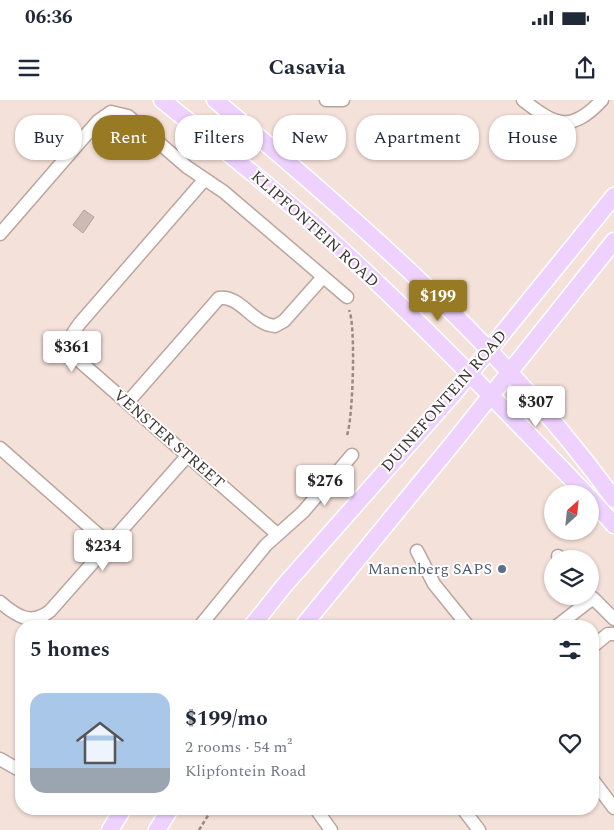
<!DOCTYPE html>
<meta charset="utf-8">
<style>
:root{--surface:#fff;--page:#f6f6f7;--text:#1f2937;--muted:#747a83;--accent:#977a23}
body{margin:0;font-family:Spectral,serif;background:var(--page);color:var(--text);height:100vh;display:flex;flex-direction:column;font-size:19px;white-space:nowrap}
*{box-sizing:border-box;margin:0}
p{font-size:16px;color:var(--muted)}
.icon{flex:none;width:28px;height:28px;fill:none;stroke:currentColor;stroke-width:2;stroke-linecap:round;stroke-linejoin:round}
.map{position:relative;flex:1;overflow:hidden}
.side{position:absolute;left:15px;top:520px;width:584px;height:195px;display:flex;flex-direction:column;background:var(--surface);border-radius:20px;box-shadow:0 1px 4px #0004}
.side>*{flex:none}
.guide{position:absolute;left:15px;top:15px;width:585px;height:45px;display:flex;gap:10px}
.needle{width:32px;rotate:27deg}
.fabs{position:absolute;left:544px;top:385px;display:grid;gap:10px}
.fabs a{display:grid;place-items:center;width:55px;height:55px;border-radius:50%;background:var(--surface);box-shadow:0 1px 4px #0004;font-size:25px}
.price{position:absolute;translate:-50% -42px;padding:0 11px;border-radius:5px;background:#fff;color:#222;font-size:16px;line-height:32px;filter:drop-shadow(0 1px 2px #0008)}
.price::after{content:'';position:absolute;left:50%;top:30px;width:15px;height:11px;margin-left:-8px;background:inherit;clip-path:polygon(0 0,100% 0,50% 100%)}
.price.selected{background:var(--accent);color:#fff}
ul{padding:0;list-style:none}
li{display:flex;align-items:center;gap:15px;height:125px;padding:0 15px}
li span{display:grid;place-items:center;flex:none;width:140px;height:100px;border-radius:15px;color:#555}
li>.icon{margin-inline-start:auto}
span .icon{width:60px;height:60px;fill:#fffc;stroke-width:1}
li b{font-size:21px}
h2{display:flex;justify-content:space-between;align-items:center;height:60px;padding:0 15px;font-size:21px}
.chip{padding:0 18px;border-radius:20px;background:var(--surface);box-shadow:0 1px 4px #0004;font-size:18px;line-height:45px}
.chip.selected{background:var(--accent);color:#fff}
.status{display:flex;justify-content:space-between;align-items:center;height:35px;padding:0 25px;background:var(--surface);direction:ltr}
.status svg{height:14px;fill:currentColor}
header{display:flex;justify-content:space-between;align-items:center;height:65px;padding:0 15px;background:var(--surface);font-size:22px;font-weight:700}
.map>svg:first-child{display:block}
</style>
<div class="status"><b>06:36</b><svg viewBox="0 0 49 12"><path d="M0 12V9h3v3zM5 12V6h3v6zM10 12V3h3v9zM15 12V0h3v12zM26 1h20v11H26zM47 4h2v5h-2z"/></svg></div>
<header><svg class="icon" aria-label="menu" viewBox="0 0 24 24"><path d="M4 6h16M4 12h16M4 18h16"/></svg>Casavia<svg class="icon" aria-label="share" viewBox="0 0 24 24"><path d="M12 15V3M7 8l5-5 5 5M5 13v7h14v-7"/></svg></header>
<div class="map">
<svg width="614" height="730" viewBox="0 0 614 730">
<rect width="100%" height="100%" fill="#f4e1d9"/>
<path fill="#cebab5" stroke="#b5a19c" d="M84 110 94 117 83 133 73 125Z"/>
<g fill="none" stroke-linecap="round" stroke-linejoin="round">
<defs>
<path id="minor" d="M326 0H343
M523 0C556 26 571 33 602 0
M205 79 80 223C70 236 65 244 76 258L276 433
M0 134 98 21 111 12 128 16 187 67 224 92 347 197
M128 302 219 198C241 195 253 225 275 226L284 221 323 177
M0 348 109 444
M417 451 434 484 468 526
M558 456 561 459
M0 502C16 516 31 526 50 511L188 355
M200 526 266 445 303 412 352 355
M557 526 593 498 614 519
M592 547 608 534H614
M0 659 21 671
M592 679 614 708
M316 709 331 730
M463 709 479 730"/>
<path id="major" d="M162 0C215 43 269 85 320 130 413 213 499 304 586 394
M215 0C359 121 503 246 614 399
M590 398 614 425
M252 526 283 487 455 292 614 96
M303 526 453 343 614 141
M110 730 123 709
M157 730 170 709"/>
</defs>
<use href="#minor" stroke="#b9a69f" stroke-width="15"/>
<use href="#major" stroke="#fff" stroke-width="19"/>
<path stroke="#988b85" stroke-width="2.5" stroke-dasharray="4 2.5" stroke-linecap="butt" d="M347 335C353 319 356 224 349 210
M199 730 212 709"/>
<use href="#minor" stroke="#fff" stroke-width="12"/>
<use href="#major" stroke="#eed1fd" stroke-width="16"/>
</g>
<circle fill="#5c6f8a" stroke="#fff" stroke-width="2" cx="502" cy="469" r="5"/>
<g text-anchor="middle" dominant-baseline="central" stroke-width="4" stroke-linejoin="round" paint-order="stroke">
<g font-size="16" fill="#3d3532" stroke="#fff">
<text transform="translate(315 129) rotate(42)">KLIPFONTEIN ROAD</text>
<text transform="translate(444 301) rotate(-49)">DUINEFONTEIN ROAD</text>
<text transform="translate(169 339) rotate(41)">VENSTER STREET</text>
</g>
<g font-size="16" fill="#4e5e75" stroke="#fff" text-anchor="end">
<text x="492" y="469">Manenberg SAPS</text>
</g>
</g>
</svg>
<div class="fabs">
<a><svg class="needle" viewBox="-14 -14 28 28"><path d="M0-13l5 13h-10z" fill="#e53935"/><path d="M0 13l5-13h-10z" fill="#747a83"/></svg></a>
<a><svg class="icon" aria-label="layers" viewBox="0 0 24 24"><path d="M12 4l9 5-9 5-9-5zM3 14l9 5 9-5"/></svg></a>
</div>
<b class="price selected" style="left:438px;top:222px">$199</b>
<b class="price" style="left:72px;top:273px">$361</b>
<b class="price" style="left:536px;top:328px">$307</b>
<b class="price" style="left:325px;top:407px">$276</b>
<b class="price" style="left:103px;top:472px">$234</b>
<div class="guide">
<a class="chip">Buy</a>
<a class="chip selected">Rent</a>
<a class="chip">Filters</a>
<a class="chip">New</a>
<a class="chip">Apartment</a>
<a class="chip">House</a>
</div>
<section class="side">
<h2>5 homes<svg class="icon" aria-label="filters" viewBox="0 0 24 24"><path d="M4 7h16M4 17h16"/><circle cx="9" cy="7" r="2"/><circle cx="15" cy="17" r="2"/></svg></h2>
<ul>
<li><span style="background:linear-gradient(#a9c7e8 75%,#9aa5b1 0)"><svg class="icon" aria-label="home" viewBox="0 0 24 24"><path d="M3 11l9-7 9 7M6 9v11h12V9"/></svg></span><div><b>$199/mo</b><p>2 rooms · 54 m²</p><p>Klipfontein Road</p></div><svg class="icon" aria-label="heart" viewBox="0 0 24 24"><path d="M12 20l-8-8c-3-5 5-10 8-4 3-6 11-1 8 4z"/></svg></li>
</ul>
</section>
</div>
